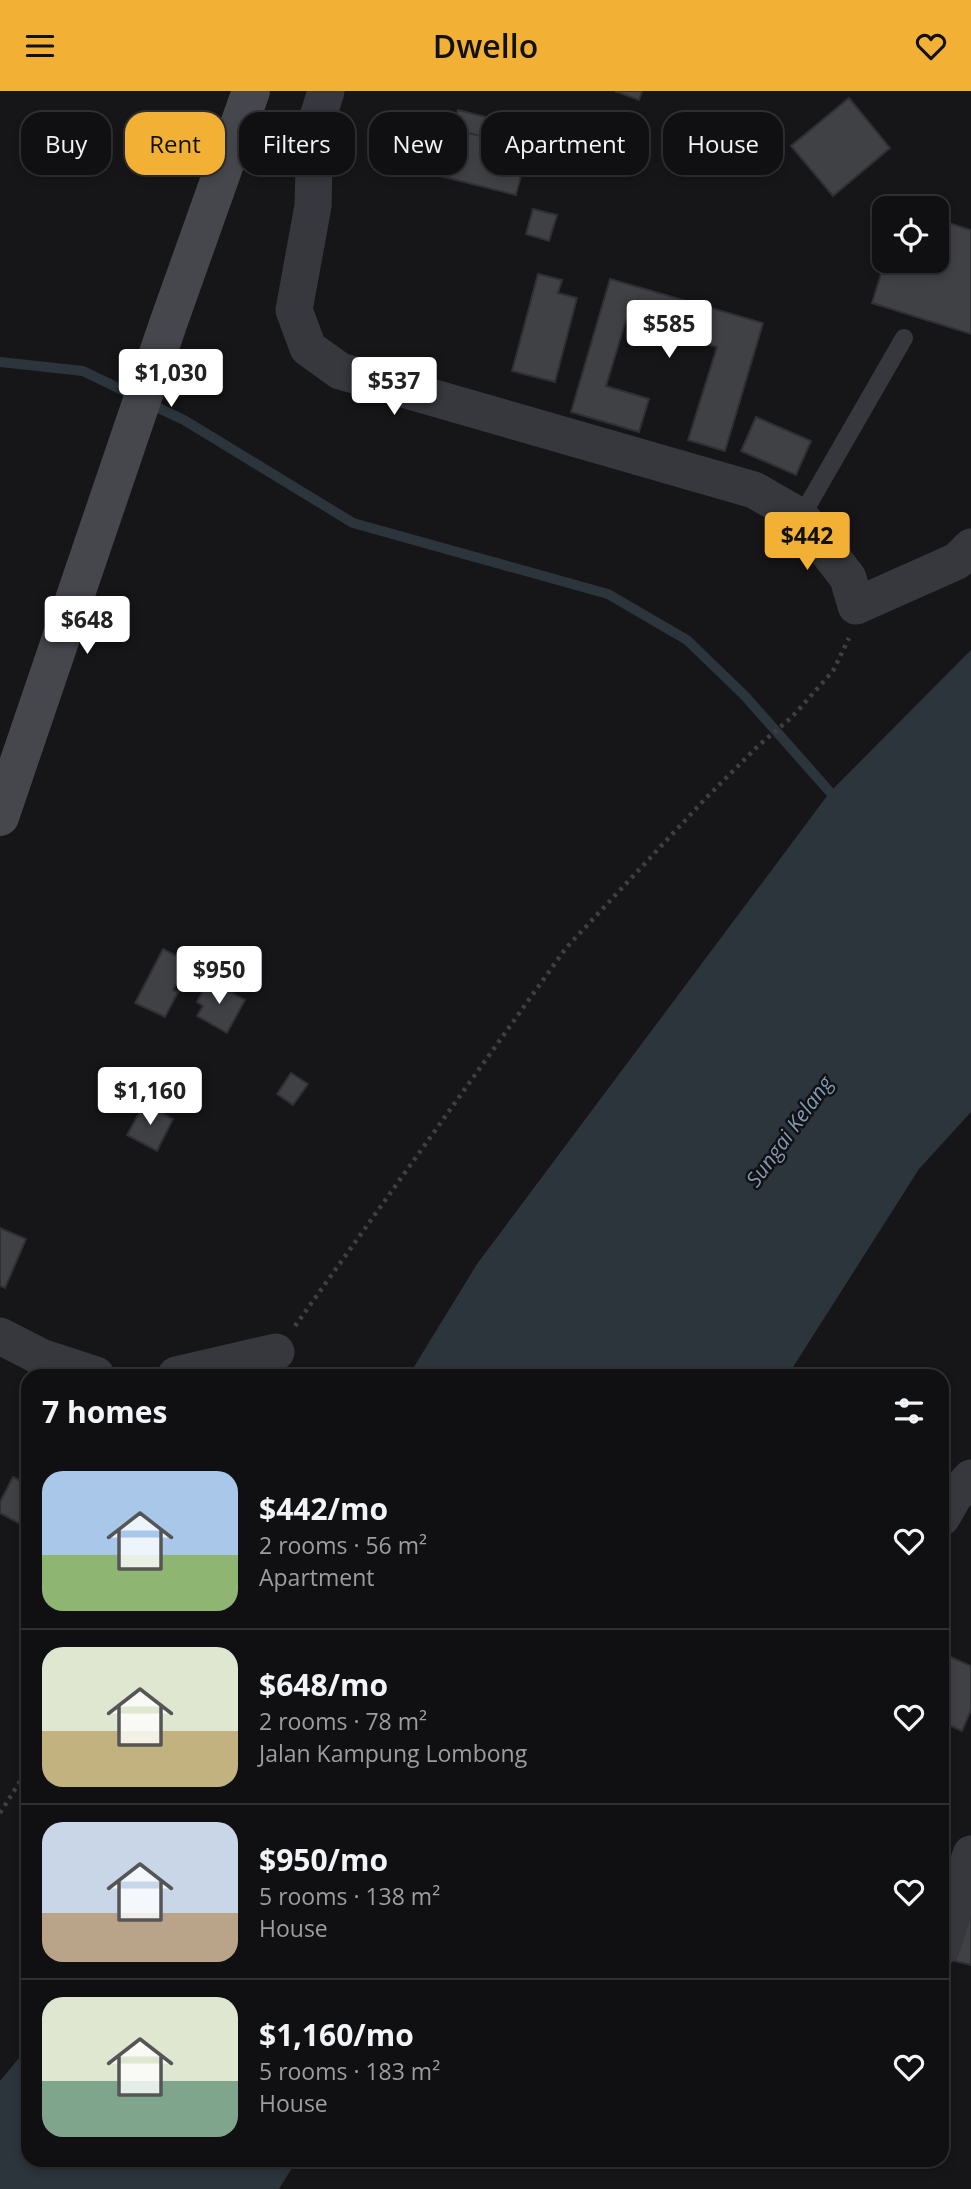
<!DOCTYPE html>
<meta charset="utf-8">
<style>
:root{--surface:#101012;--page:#1e1e20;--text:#f1f3f6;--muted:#9c9d9f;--line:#303032;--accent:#f2b134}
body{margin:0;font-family:"Open Sans",sans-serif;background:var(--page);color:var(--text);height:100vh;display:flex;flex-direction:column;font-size:26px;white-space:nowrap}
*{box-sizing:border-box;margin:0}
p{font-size:23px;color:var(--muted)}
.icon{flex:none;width:38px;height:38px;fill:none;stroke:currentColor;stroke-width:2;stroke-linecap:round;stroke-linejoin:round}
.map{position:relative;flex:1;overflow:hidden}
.panel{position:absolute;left:21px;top:1278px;width:928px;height:798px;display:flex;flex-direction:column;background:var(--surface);border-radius:21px;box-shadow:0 4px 10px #0003,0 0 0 2px var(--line)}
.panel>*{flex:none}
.top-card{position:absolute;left:21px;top:21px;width:929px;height:63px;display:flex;gap:14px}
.controls{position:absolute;left:872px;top:105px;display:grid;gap:14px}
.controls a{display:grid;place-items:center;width:77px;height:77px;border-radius:14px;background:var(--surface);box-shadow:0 4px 10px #0003,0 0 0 2px var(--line);font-size:35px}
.price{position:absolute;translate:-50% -60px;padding:0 16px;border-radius:7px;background:#fff;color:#222;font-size:23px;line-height:46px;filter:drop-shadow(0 2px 4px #0008)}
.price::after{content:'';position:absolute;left:50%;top:42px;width:21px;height:16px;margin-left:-10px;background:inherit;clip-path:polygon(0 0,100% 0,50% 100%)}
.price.active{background:var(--accent);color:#111}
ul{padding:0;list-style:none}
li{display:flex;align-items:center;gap:21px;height:175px;padding:0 21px}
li+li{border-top:2px solid var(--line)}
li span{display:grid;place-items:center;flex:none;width:196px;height:140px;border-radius:21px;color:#555}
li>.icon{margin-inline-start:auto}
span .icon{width:84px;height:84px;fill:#fffc;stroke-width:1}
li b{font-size:30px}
h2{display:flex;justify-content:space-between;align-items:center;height:84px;padding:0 21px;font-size:30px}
.tag{padding:0 24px;border-radius:21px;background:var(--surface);box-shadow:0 4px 10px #0003,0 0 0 2px var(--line);font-size:24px;line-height:63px}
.tag.active{background:var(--accent);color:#111}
header{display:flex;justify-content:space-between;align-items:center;height:91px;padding:0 21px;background:var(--accent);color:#111;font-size:32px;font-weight:600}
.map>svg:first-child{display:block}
</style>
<header><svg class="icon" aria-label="menu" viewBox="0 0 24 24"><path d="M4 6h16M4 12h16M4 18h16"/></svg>Dwello<svg class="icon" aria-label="heart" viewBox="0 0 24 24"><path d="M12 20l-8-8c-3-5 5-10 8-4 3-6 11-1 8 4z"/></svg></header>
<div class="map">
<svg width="971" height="2098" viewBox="0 0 971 2098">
<rect width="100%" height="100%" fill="#161618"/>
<path fill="#2c353c" d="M971 559V1021L919 1078 788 1284H409L477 1173 830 701Z
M28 1956V2068L297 2069 279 2098H0V1990Z"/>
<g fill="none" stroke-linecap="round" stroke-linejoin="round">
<path stroke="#2c353c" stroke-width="10" d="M0 271 83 280 137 306
M150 313 184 329 353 432 608 503 687 549 745 605 837 709"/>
</g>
<path fill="#404145" stroke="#303034" stroke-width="2" d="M615 0H642L639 9Z
M849 7 890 57 833 105 791 55Z
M458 19 533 38 528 57 453 38Z
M432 33 528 57 516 104 420 80Z
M533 118 557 124 549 150 526 143Z
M936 128 971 139V243L872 212 885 170H936Z
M538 183 562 189 558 202 577 207 555 291 512 280Z
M610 188 763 232 725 360 688 349 717 256 626 229 606 295 649 308 639 341 571 321Z
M756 326 811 350 796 384 741 360Z
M163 858 188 871 173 899 178 901 165 926 135 912Z
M208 889 245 909 227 942 197 925 203 915 197 911Z
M291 982 308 993 293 1014 277 1003Z
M144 1013 173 1028 157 1060 127 1044Z
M0 1137 26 1148 5 1197 0 1195Z
M13 1386 28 1394V1437L0 1422V1411Z
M942 1562 971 1575V1619L962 1640 942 1631Z
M971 1809V1874L955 1870Z"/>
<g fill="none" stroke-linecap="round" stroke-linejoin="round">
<path stroke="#3d3f44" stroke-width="4.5" stroke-dasharray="3.5 5" stroke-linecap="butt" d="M295 1235 566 857 706 707 759 654 792 626 833 580 849 547
M0 1722 28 1678"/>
<path stroke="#37383d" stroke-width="18" d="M801 426 904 247"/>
<path stroke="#37383d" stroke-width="37" d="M326 0 315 36 313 115 294 219 308 257 340 280 754 399 801 426 848 487 856 515 957 470 971 456
M0 1245 41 1266 96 1284
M176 1284 276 1261
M942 1426 954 1405 971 1387
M942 1856 971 1763"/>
<path stroke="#45474d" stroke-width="38" d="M0 726 168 233 251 0"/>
</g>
<g text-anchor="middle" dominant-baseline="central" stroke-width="5" stroke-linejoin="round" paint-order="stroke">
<g font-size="21" font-style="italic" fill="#7f9bb3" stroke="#111113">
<text transform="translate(789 1040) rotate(-54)">Sungai Kelang</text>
</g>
</g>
</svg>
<div class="controls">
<a><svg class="icon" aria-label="locate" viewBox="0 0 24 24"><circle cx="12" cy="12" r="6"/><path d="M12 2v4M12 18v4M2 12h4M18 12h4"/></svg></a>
</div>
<b class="price" style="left:669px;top:269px">$585</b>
<b class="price" style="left:171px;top:318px">$1,030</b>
<b class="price" style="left:394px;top:326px">$537</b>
<b class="price active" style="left:807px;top:481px">$442</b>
<b class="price" style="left:87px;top:565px">$648</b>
<b class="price" style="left:219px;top:915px">$950</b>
<b class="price" style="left:150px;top:1036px">$1,160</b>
<div class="top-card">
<a class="tag">Buy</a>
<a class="tag active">Rent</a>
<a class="tag">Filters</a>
<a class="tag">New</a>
<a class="tag">Apartment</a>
<a class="tag">House</a>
</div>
<section class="panel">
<h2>7 homes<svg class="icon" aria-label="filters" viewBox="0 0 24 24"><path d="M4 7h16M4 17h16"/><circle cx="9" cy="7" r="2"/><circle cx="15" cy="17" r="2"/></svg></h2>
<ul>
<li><span style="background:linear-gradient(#a9c7e8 60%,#8fb573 0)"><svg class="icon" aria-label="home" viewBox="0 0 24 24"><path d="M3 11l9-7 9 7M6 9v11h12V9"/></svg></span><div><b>$442/mo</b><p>2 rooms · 56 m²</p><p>Apartment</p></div><svg class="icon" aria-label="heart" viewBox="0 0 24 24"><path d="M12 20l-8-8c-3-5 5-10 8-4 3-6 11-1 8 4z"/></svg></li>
<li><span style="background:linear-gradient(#dfe7d0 60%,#c2b280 0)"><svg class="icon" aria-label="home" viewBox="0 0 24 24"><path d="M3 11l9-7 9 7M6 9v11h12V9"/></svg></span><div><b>$648/mo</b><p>2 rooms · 78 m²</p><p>Jalan Kampung Lombong</p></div><svg class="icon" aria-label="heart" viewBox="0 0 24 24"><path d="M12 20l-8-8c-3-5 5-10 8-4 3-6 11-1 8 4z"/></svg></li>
<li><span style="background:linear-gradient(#c9d6e8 65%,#b9a48a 0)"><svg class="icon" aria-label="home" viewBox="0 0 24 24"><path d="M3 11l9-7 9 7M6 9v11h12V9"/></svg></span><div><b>$950/mo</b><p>5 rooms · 138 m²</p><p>House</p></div><svg class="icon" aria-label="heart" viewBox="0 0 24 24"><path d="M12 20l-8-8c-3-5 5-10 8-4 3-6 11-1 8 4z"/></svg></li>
<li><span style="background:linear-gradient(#dfe7d0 60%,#7fa58c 0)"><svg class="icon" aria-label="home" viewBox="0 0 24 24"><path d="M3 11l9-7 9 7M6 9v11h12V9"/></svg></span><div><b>$1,160/mo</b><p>5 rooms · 183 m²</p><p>House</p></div><svg class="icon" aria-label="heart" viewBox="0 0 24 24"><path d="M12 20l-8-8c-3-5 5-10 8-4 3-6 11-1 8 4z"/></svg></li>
</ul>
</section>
</div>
